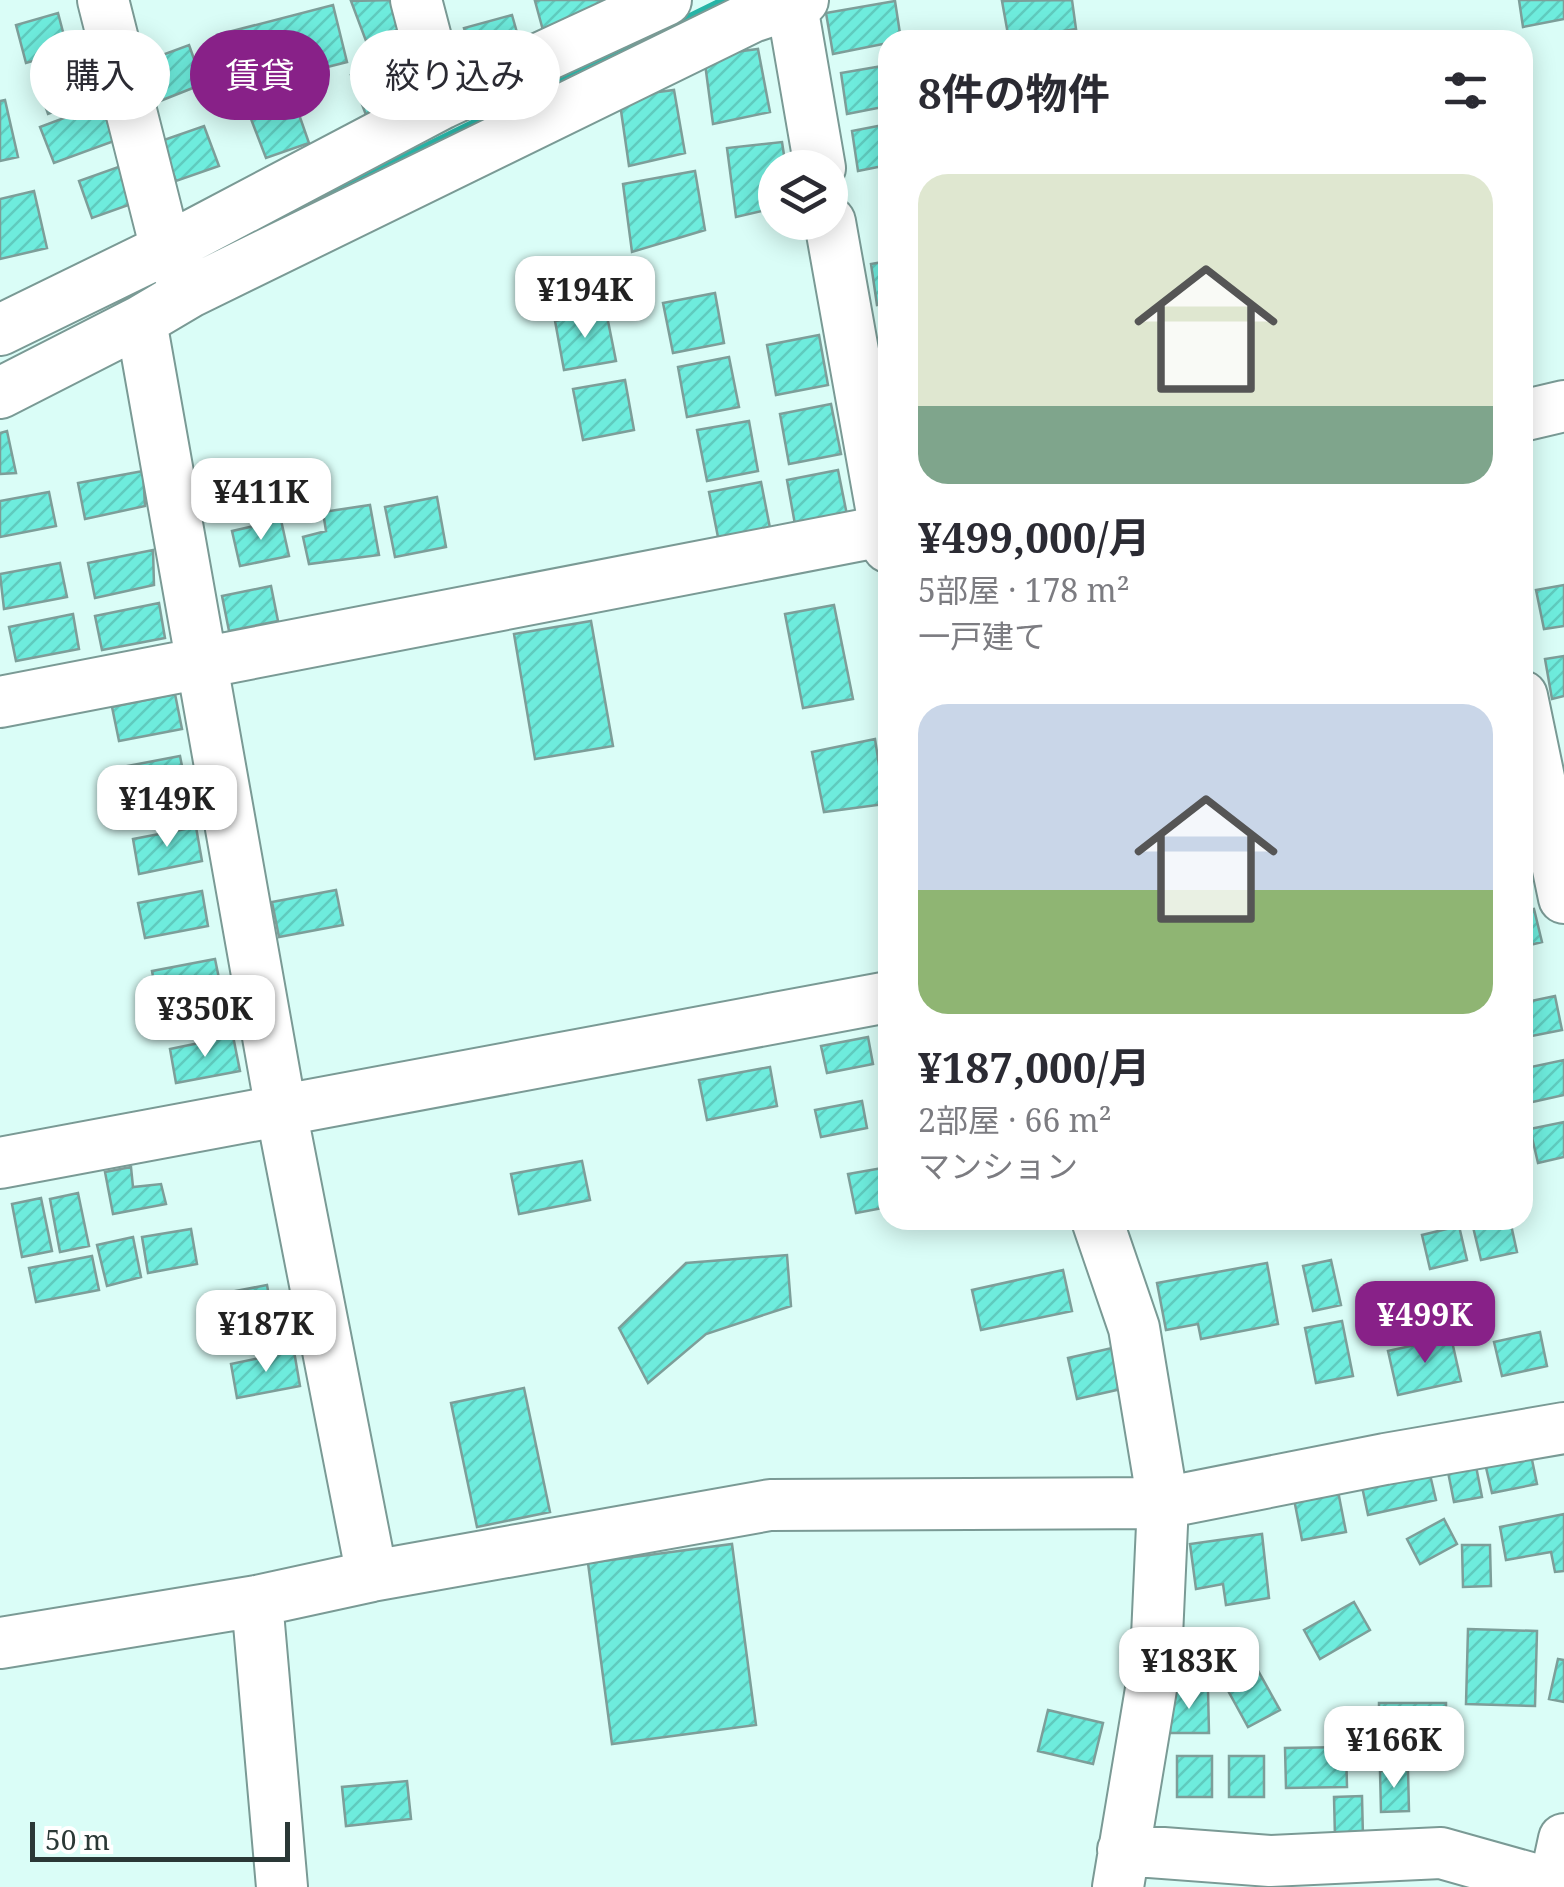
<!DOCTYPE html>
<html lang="ja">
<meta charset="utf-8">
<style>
:root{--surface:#fff;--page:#f7f7f7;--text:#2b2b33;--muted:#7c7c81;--accent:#882188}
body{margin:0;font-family:"Noto Serif","Noto Sans JP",serif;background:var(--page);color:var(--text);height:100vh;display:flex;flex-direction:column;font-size:38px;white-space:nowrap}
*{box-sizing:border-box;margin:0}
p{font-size:32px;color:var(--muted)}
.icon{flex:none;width:55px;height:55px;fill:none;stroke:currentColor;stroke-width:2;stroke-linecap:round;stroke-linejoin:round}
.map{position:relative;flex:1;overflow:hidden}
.panel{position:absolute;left:878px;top:30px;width:655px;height:1200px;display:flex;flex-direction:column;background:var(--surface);border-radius:30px;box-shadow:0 5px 25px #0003}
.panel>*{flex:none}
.top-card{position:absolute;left:30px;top:30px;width:698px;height:90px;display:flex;gap:20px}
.buttons{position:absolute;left:758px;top:150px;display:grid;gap:20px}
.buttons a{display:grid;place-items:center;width:90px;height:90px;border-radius:50%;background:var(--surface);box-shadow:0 5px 25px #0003;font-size:50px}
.scale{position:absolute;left:30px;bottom:25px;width:260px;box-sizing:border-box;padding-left:10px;border:5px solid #2a3836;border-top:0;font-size:28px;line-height:35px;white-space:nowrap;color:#2a3836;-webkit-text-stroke:8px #fff;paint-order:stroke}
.price{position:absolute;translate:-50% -85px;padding:0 22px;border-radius:20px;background:#fff;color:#222;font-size:32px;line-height:65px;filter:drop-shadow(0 2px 5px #0008)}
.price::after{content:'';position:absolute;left:50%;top:60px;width:30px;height:22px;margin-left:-15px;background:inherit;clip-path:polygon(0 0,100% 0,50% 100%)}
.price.on{background:var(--accent);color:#fff}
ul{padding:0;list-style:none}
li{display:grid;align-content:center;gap:20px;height:530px;padding:0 40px}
li span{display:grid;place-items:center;height:310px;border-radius:30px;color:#555}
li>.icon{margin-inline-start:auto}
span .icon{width:180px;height:180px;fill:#fffc;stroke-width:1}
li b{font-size:42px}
h2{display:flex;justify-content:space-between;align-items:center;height:120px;padding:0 40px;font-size:42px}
.pill{padding:0 35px;border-radius:45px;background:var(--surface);box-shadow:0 5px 25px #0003;font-size:35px;line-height:90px}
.pill.on{background:var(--accent);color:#fff}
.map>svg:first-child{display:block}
</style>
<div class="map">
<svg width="1564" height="1887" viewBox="0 0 1564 1887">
<defs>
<pattern id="building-hatch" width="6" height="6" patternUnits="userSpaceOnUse" patternTransform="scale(2.5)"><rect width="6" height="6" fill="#6eecdd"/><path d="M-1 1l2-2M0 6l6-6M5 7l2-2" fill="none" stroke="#5fcbbe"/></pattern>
</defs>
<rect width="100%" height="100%" fill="#dafdf7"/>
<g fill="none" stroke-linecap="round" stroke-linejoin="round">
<path stroke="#26b4a6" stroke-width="10" d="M212 253 727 0"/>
</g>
<path fill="url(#building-hatch)" stroke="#7d9e99" stroke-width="2.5" d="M393 0 403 28 366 41 351 1Z
M540 0H606L610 16 544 34 535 1Z
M1072 0 1076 29 1009 40 1002 1Z
M1519 0H1564V19L1523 27Z
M895 1 901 40H888V43L833 54 826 13Z
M333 5 347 62 232 91 217 35Z
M58 13 68 51 26 63 16 25Z
M512 15 522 50 474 62 464 28Z
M189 45 203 84 160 101 146 61Z
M758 49 770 112 713 124 704 56Z
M394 60 409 99 366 115 351 75Z
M76 62 90 99 48 114 35 76Z
M888 65V106L847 114 841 73Z
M674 90 685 153 629 166 619 97Z
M5 100 18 157 0 161V101Z
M295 103 309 143 266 158 251 119Z
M101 104 114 141 54 163 40 127Z
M888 124V165L858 171 852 131Z
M204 126 219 166 176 181 161 141Z
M782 142 786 168H775V208L736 217 727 148Z
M121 166 134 203 92 218 79 181Z
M695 171 705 230 632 252 623 184Z
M34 191 47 248 0 259V199Z
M888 261V303L877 305 871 264Z
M715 293 724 343 673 353 663 303Z
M606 311 616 361 564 370 555 321Z
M819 335 828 385 776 395 767 345Z
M729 357 739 407 687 417 678 367Z
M625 380 634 430 583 440 573 389Z
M831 404 841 454 789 464 780 414Z
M749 421 758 471 707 481 697 430Z
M7 431 16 473 0 474V433Z
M838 470 848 520 796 530 787 480Z
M143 471 145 506 85 519 78 483Z
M761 482 771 533 719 542 709 492Z
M49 492 56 526 0 537V501Z
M437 497 446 547 395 557 385 507Z
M370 505 379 555 309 564 303 537 326 531 323 512Z
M281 520 289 556 240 566 232 531Z
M153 550 154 585 95 598 88 563Z
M60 563 67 597 4 609 0 574Z
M1564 585V626L1544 629 1536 590Z
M271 586 278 621 229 631 222 596Z
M159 603 165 638 102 650 95 616Z
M834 605 853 699 803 708 785 614Z
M73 614 79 649 16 661 9 627Z
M591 621 613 746 535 759 514 634Z
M1564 656V696L1552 699 1545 659Z
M175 694 182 729 119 741 112 707Z
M875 739 885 804 824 812 812 752Z
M180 756 187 791 124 803 117 768Z
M196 827 202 861 139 874 133 839Z
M336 890 343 925 279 937 272 902Z
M202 891 208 926 145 938 138 903Z
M1534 909 1542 942 1522 947V911Z
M215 959 222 993 158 1005 152 971Z
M1555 996 1562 1030 1522 1038V1003Z
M233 1036 240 1071 176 1083 170 1049Z
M868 1037 873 1064 827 1073 821 1046Z
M1564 1060V1095L1528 1103 1522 1069Z
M770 1067 777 1106 707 1120 699 1080Z
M862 1101 867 1128 821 1137 815 1110Z
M1564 1122V1157L1538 1163 1530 1129Z
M582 1161 590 1200 519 1214 511 1174Z
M131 1167 133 1187 161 1184 166 1204 113 1214 105 1172Z
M888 1167V1207L856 1213 848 1174Z
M78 1193 89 1246 60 1252 50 1199Z
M41 1198 52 1251 22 1257 12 1204Z
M1502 1220H1510L1517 1252 1481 1260 1473 1227Z
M1459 1226 1467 1260 1430 1269 1422 1235Z
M191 1229 197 1264 148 1273 142 1237Z
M133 1237 141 1277 107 1286 97 1245Z
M787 1255 791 1306 706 1334 648 1383 619 1328 686 1263Z
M92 1256 99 1290 36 1302 29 1268Z
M1331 1260 1341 1305 1313 1311 1303 1266Z
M1267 1263 1278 1324 1201 1339 1198 1324 1166 1330 1157 1283Z
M1063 1270 1072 1311 981 1330 972 1290Z
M267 1285 273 1318 226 1328 220 1294Z
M1342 1321 1353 1376 1316 1383 1305 1328Z
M1540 1332 1547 1366 1502 1376 1494 1342Z
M1451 1337 1461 1381 1398 1395 1388 1351Z
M1121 1346 1130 1387 1077 1399 1068 1358Z
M294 1351 300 1386 237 1398 231 1364Z
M524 1388 550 1512 477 1527 451 1403Z
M1530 1450 1537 1484 1492 1493 1484 1459Z
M1474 1456 1482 1497 1454 1502 1446 1462Z
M1427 1462 1436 1500 1368 1515 1360 1477Z
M1337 1486 1346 1532 1302 1540 1293 1494Z
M1564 1514V1571L1555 1572 1551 1552 1506 1560 1500 1527Z
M1444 1519 1457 1544 1420 1564 1407 1539Z
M1262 1534 1269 1598 1226 1605 1223 1584 1196 1589 1190 1544Z
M732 1544 756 1725 612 1744 588 1563Z
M1462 1545H1490L1491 1586 1463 1587Z
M1354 1602 1370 1630 1320 1659 1304 1630Z
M1468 1629 1537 1631 1535 1706 1466 1704Z
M1251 1658 1280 1710 1248 1727 1220 1676Z
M1558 1659 1564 1660V1702L1549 1699Z
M1208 1690 1209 1733H1170V1691Z
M1379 1703H1446V1751L1379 1752Z
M1048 1710 1103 1723 1093 1764 1038 1751Z
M1346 1747 1347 1787 1286 1788 1285 1748Z
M1177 1756H1212V1797H1177Z
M1229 1756H1264V1797H1229Z
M1408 1770 1409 1811 1381 1812 1380 1771Z
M407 1781 411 1819 346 1826 342 1787Z
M1362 1796 1363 1838H1335L1334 1797Z"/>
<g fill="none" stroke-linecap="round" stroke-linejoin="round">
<defs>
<path id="minor" d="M103 0 166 249 182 278
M416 0 443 103
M791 0 820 168
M830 222 888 547
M141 321 281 1110 372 1576
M0 330 166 249 443 103 666 0
M0 393 141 321 190 292 752 17 803 0
M1522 416 1564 406
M1522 696 1564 898
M0 702 888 530
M0 1163 888 997
M1097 1220 1134 1328 1163 1503 1156 1659 1118 1887
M257 1601 282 1887
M0 1643 257 1601 372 1576 770 1505 1163 1503 1385 1459 1564 1428
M1123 1850 1270 1861 1441 1853 1562 1887
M1554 1885 1564 1839"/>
</defs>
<use href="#minor" stroke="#7a9a95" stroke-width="54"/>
<use href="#minor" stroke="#fff" stroke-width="50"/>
</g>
</svg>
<div class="buttons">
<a><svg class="icon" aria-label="layers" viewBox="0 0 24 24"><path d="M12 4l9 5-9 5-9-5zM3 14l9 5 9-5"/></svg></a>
</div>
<div class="scale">50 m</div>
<b class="price" style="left:585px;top:341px">¥194K</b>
<b class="price" style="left:261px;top:543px">¥411K</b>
<b class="price" style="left:167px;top:850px">¥149K</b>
<b class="price" style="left:205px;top:1060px">¥350K</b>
<b class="price on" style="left:1425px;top:1366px">¥499K</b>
<b class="price" style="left:266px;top:1375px">¥187K</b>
<b class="price" style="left:1189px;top:1712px">¥183K</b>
<b class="price" style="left:1394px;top:1791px">¥166K</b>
<div class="top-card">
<a class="pill">購入</a>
<a class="pill on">賃貸</a>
<a class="pill">絞り込み</a>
</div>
<section class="panel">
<h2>8件の物件<svg class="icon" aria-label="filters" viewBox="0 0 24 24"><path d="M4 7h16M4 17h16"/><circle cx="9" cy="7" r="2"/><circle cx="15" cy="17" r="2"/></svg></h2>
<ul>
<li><span style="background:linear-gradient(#dfe7d0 75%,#7fa58c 0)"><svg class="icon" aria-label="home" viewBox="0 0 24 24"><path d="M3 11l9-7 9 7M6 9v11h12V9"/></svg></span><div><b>¥499,000/月</b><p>5部屋 · 178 m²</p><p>一戸建て</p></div></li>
<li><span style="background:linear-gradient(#c9d6e8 60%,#8fb573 0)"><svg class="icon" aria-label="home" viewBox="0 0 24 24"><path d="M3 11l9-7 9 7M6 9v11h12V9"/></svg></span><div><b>¥187,000/月</b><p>2部屋 · 66 m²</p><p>マンション</p></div></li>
</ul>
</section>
</div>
